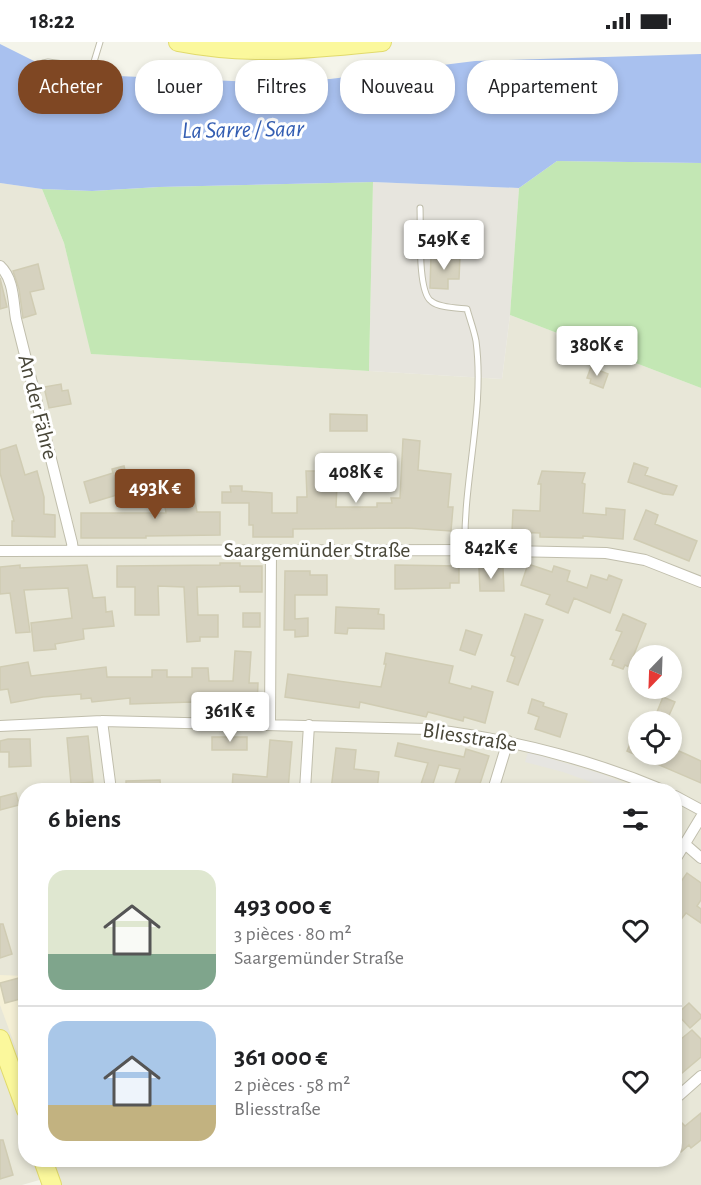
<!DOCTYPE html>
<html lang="fr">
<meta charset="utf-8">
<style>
:root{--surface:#fff;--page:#f2f2f2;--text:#202124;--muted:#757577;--line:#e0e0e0;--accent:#7f4723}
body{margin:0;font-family:"Alegreya Sans",sans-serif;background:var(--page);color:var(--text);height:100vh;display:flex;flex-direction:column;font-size:22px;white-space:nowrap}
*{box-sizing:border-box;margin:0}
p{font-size:20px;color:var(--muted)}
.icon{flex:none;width:33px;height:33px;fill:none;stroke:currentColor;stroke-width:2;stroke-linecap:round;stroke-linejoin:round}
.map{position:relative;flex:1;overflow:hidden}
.sheet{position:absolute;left:18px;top:741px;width:664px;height:384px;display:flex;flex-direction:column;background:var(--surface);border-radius:24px;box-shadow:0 3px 9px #0003}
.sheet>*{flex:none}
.banner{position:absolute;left:18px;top:18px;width:666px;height:54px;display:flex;gap:12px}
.needle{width:39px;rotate:203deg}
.controls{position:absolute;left:628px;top:603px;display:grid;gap:12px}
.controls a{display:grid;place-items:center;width:54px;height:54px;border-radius:50%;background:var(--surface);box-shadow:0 3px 9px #0003;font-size:30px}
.price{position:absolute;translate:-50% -51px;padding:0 14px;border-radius:6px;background:#fff;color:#222;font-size:20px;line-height:39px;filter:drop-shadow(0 2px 3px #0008)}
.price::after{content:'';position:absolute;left:50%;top:36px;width:18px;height:14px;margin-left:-9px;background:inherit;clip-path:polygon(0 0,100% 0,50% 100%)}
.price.active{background:var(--accent);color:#fff}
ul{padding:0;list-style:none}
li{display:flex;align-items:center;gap:18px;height:150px;padding:0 30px}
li+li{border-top:2px solid var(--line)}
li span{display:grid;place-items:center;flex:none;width:168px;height:120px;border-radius:18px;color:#555}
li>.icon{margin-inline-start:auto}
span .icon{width:72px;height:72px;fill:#fffc;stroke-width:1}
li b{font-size:26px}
h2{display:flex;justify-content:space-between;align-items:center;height:72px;padding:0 30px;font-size:26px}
.chip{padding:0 21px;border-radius:24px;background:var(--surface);box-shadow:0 3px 9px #0003;font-size:21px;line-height:54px}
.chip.active{background:var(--accent);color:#fff}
.status{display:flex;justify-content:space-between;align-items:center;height:42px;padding:0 30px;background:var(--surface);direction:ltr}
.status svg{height:16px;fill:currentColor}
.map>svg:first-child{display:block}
</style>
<div class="status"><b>18:22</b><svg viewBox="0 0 49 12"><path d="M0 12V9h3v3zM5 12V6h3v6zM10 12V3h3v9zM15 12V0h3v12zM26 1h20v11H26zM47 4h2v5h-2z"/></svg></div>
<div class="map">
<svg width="701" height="1143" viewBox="0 0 701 1143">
<rect width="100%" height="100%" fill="#f4f4ea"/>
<path fill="#e8e7d8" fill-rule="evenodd" d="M0 141 42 147 64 201 92 312 502 337 510 273 701 346V1143H60L57 1133 22 1143H0ZM639 614H672V646H639ZM639 680H672V712H639ZM26 748H675V1118H26Z"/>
<path fill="#f5f0d6" d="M0 933 25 934V1031L0 963Z"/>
<path fill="#e7e5de" d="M373 140 519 146 510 273 502 337 369 329Z"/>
<path fill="#c3e7b4" d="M557 119 701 121V346L510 273 519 146Z
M373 140 369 329 91 312 64 201 42 147 92 149 159 145Z"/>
<path fill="#e6e5e1" d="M528 710 602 732 640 748H613L563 730 525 720Z"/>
<path fill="#a9c1ef" d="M0 2 42 23 72 32 255 40 330 37 475 19 701 12V121L557 119 519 146 373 140 159 145 92 149 42 147 0 141Z"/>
<path fill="#d6d2bf" stroke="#d0ccb3" stroke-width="1.5" d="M431 213 460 214 459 237H448V247L430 246Z
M38 222 44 247 30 250 36 272 23 276 19 247 13 229Z
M0 236 7 265 0 267Z
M591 325 608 332 603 346 590 341 591 337 587 336Z
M61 342 62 349 68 348 71 362 49 366 44 345Z
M330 372 367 373V389H330Z
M403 397 420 399 418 428 451 432 448 465H453L451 489 408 486 293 487V495H253V483H249V461H222V450H231L230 444H242V449L272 451V471H297V455H307L306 429H327L328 443H337L336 465H377V461H392L391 456H400Z
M16 403 25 433 37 429 44 455V472L55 473V495L12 494V479H14L0 431V408Z
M634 421 648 426 645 433 677 444 673 453 663 452 628 440Z
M124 424 130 449 90 461 84 440 113 431 112 427Z
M542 429 585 431 582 441 585 442 583 471 606 473V466L625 468 623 497 583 494V496L540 495V491L512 490 513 468 540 469 541 442H538Z
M192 443 197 470H220V493L146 494V496H81V471H166L162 448Z
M646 468 658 473 655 482 697 499 689 519 634 497Z
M220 521H240V524H262V550H240V544L197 545 198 573H218V595H200V599L187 600 184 545 158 544 159 573H135V545H117V524L220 523Z
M528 522 552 530 554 524 570 529 567 539 587 546 591 533 607 538 609 533 622 538 610 571 574 556 568 571 546 562 550 553 521 543Z
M20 523V526L87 523 93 556 105 555 106 570 112 569 114 584 83 587 84 597 55 602 56 607 34 609 31 581 72 576 68 546 24 548 30 590 16 591 10 551 0 552V525Z
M395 523 459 524V541H450V546L395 547Z
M479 526H503L504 549H480Z
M285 529H310V533H327V553H295V577L308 576V594L295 595V588H284Z
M336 565 379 567 378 572 384 573V587L348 586 347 592 335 591Z
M243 571H260V585H243Z
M525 572 543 578 518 643 507 639 515 615 511 613Z
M623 572 646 582 629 625 625 623 623 627 612 623 614 618 610 617 622 590 616 588Z
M466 588 482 593 475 613 460 608Z
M235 609 251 610 249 641H258L257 665 193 662 192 660 130 662V656L92 660 91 656 81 657V652L43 655 11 661 8 647 0 648V625L28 620 31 634 106 625 107 635H152V628H167V635H192V626H208L209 639H233Z
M386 611 453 624 449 641 471 647 472 644 493 650 485 681 464 675 463 679 428 670 426 675 360 660 359 666 285 655 288 632 381 645 386 622H384Z
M663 655 675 660 666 680H653Z
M532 657 544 661 543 664 567 672 560 695 535 687 539 675 528 671Z
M639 681V712H672V706L688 713 701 719V741L627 709Z
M88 694 93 740 71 742 67 696Z
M212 695H247V708H212Z
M8 697H30L31 724 9 725V710H0V699Z
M270 698 292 700 288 748 249 747V748H232L233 732 267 735Z
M398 701 464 715 466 707 489 714 478 748H453L460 727 439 723 431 748H419L428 721 395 714Z
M336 706 356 708 354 727 379 730 377 748H331Z
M160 738 161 748H126V739Z
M16 751 19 763 0 768V755Z
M687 831 701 841V858L697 864 701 867V881L686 871 675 885V848Z
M0 882H3L12 912 0 916Z
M19 936 24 956 5 961 0 941Z
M689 961 701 973V976L690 986 677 972Z
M692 988 701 997V1015L675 1037V1002Z
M701 1071V1098L691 1106 689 1103 681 1110 675 1103V1085L681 1080 685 1084Z
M0 1098H3L13 1133 0 1137Z"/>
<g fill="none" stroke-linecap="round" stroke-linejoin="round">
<defs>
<path id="service" d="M43 21 48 20 88 25 93 23 100 0
M420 166C421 184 417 249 431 259 439 266 457 266 467 267 470 278 474 288 476 299 485 368 463 438 465 508"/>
<path id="minor" d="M0 224C14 237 13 259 16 277L72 501 73 509
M0 509 465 508 606 511 645 518 701 540
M102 679 111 748
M270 682 271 508
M0 684 102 679 428 687C509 697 587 716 663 748
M305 748 309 683
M493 748 508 699
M675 754 701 768
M686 803 701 816
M675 818 701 775
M675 1057 701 1034"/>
<path id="primary" d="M178 0C249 14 311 7 382 0
M0 997 26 1068
M43 1118 52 1143"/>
</defs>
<use href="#service" stroke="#c0beac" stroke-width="7"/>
<use href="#minor" stroke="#c0beac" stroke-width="12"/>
<use href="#primary" stroke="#e1da6c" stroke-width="20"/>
<use href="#service" stroke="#fff" stroke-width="5"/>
<use href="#minor" stroke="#fff" stroke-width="10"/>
<use href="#primary" stroke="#fbf89c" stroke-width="18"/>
</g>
<g text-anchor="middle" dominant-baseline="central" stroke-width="6" stroke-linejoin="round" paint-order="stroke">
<g font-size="22" fill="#484638" stroke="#fff">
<text transform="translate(38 365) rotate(76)">An der Fähre</text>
<text x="317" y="508">Saargemünder Straße</text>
<text transform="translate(470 695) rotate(9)">Bliesstraße</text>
</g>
<g font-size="24" font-style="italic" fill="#335db2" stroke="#fff">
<text transform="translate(243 88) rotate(-1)">La Sarre / Saar</text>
</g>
</g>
</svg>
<div class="controls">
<a><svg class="needle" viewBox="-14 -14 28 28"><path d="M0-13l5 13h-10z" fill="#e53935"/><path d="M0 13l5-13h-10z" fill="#757577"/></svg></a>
<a><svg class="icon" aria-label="locate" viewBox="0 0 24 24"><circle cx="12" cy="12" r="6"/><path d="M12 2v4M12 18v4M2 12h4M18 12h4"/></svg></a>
</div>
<b class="price" style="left:444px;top:229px">549K €</b>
<b class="price" style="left:597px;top:335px">380K €</b>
<b class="price" style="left:356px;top:462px">408K €</b>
<b class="price active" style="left:155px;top:478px">493K €</b>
<b class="price" style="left:491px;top:538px">842K €</b>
<b class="price" style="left:230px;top:701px">361K €</b>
<div class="banner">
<a class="chip active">Acheter</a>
<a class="chip">Louer</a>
<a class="chip">Filtres</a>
<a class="chip">Nouveau</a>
<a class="chip">Appartement</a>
</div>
<section class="sheet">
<h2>6 biens<svg class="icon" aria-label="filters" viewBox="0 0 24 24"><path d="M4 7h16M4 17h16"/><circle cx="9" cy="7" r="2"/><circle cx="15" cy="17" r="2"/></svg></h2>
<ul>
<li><span style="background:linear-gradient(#dfe7d0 70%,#7fa58c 0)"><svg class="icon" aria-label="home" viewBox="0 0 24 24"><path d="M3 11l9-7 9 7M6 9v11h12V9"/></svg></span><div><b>493 000 €</b><p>3 pièces · 80 m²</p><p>Saargemünder Straße</p></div><svg class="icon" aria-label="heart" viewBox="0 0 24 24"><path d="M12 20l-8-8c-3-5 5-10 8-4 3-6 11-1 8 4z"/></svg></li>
<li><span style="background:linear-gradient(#a9c7e8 70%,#c2b280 0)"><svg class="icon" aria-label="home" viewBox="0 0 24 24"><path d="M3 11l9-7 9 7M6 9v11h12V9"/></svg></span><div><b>361 000 €</b><p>2 pièces · 58 m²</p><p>Bliesstraße</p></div><svg class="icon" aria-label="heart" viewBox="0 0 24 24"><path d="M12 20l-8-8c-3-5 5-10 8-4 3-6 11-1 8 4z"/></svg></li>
</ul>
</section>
</div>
